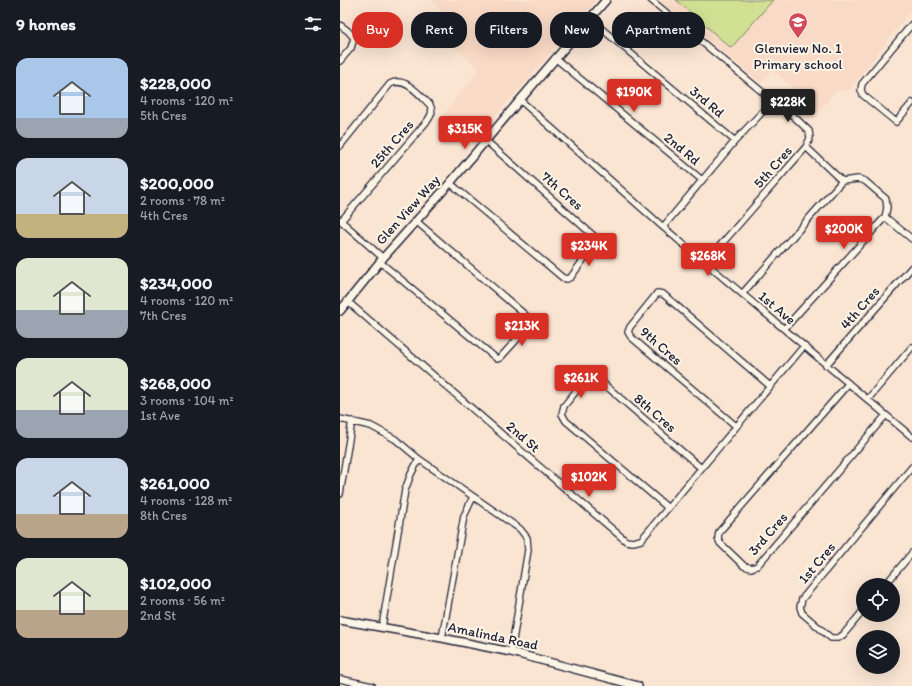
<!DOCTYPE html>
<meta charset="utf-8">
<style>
:root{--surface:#171b24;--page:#242831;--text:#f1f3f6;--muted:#9ea1a6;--accent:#d93025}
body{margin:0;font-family:Itim,sans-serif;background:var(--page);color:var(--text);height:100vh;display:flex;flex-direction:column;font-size:15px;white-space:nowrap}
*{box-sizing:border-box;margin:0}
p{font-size:13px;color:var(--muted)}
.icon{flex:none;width:22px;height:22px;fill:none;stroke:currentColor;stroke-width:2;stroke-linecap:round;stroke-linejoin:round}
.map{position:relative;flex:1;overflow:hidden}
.panel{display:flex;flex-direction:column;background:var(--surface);width:340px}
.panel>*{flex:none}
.top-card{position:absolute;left:12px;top:12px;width:380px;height:36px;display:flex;gap:8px}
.controls{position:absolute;left:516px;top:578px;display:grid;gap:8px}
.controls a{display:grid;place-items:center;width:44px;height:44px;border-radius:50%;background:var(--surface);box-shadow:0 4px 16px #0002;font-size:20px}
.price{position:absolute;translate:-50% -34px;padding:0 9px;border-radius:4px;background:var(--accent);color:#fff;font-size:13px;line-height:26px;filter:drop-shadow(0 1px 2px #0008)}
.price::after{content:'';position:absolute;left:50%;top:24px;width:12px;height:9px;margin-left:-6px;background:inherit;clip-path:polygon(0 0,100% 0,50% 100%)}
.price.current{background:#222;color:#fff}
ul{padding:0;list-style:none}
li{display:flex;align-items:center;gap:12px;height:100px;padding:0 16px}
li span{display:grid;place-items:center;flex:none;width:112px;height:80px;border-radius:12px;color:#555}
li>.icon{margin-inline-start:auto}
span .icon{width:48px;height:48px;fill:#fffc;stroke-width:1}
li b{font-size:17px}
h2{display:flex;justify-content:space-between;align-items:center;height:48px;padding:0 16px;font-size:17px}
.pill{padding:0 14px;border-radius:16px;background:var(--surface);box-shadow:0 4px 16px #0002;font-size:14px;line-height:36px}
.pill.current{background:var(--accent);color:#fff}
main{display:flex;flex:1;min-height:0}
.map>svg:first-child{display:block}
</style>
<main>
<section class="panel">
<h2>9 homes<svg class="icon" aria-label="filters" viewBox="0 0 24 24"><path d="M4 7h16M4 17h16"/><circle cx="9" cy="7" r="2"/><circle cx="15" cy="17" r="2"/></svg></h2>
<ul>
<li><span style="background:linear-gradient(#a9c7e8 75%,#9aa5b1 0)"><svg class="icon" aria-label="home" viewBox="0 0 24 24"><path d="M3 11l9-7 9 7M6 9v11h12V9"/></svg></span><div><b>$228,000</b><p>4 rooms · 120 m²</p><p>5th Cres</p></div></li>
<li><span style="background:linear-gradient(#c9d6e8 70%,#c2b280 0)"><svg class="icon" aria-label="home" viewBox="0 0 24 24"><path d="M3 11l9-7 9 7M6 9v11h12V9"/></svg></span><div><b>$200,000</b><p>2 rooms · 78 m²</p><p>4th Cres</p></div></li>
<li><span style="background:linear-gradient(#dfe7d0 65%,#9aa5b1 0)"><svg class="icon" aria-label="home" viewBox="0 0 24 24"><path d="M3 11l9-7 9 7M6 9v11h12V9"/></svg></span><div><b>$234,000</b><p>4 rooms · 120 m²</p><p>7th Cres</p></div></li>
<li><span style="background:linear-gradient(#dfe7d0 65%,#9aa5b1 0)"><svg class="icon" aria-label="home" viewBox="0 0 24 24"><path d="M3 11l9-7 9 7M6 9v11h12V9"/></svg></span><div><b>$268,000</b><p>3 rooms · 104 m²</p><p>1st Ave</p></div></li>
<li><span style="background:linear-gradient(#c9d6e8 70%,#b9a48a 0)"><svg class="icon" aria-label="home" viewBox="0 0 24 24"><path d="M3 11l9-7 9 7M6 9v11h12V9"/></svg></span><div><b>$261,000</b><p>4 rooms · 128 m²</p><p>8th Cres</p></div></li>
<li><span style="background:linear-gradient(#dfe7d0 65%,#b9a48a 0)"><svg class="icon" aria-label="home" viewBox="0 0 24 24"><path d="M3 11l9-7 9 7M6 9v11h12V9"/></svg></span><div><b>$102,000</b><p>2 rooms · 56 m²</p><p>2nd St</p></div></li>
</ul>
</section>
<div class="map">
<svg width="572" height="686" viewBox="0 0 572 686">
<rect width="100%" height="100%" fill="#fae5d3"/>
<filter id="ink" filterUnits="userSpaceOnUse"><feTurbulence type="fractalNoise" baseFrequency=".025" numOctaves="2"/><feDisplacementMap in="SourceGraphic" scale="8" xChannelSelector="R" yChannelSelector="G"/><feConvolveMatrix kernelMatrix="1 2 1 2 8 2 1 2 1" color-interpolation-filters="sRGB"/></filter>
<g filter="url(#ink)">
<path fill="#f9dac6" d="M91 0H257L134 140 104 114 139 69 96 29 107 16Z
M319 0H572V9L509 90 496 91 480 110 432 70 421 83Z"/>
<path fill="#d1e093" stroke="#7a8167" d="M336 0H433L391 48Z"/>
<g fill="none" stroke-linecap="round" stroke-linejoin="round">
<defs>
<path id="minor" d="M311 0 426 95 429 101 426 108 395 141 323 227
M250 19 395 141
M572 24 522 84 521 90 523 95 556 122 572 103
M0 25 8 31 14 38 11 48 0 61
M215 58 362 180
M180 100 323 227 572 437
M429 101 436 103 445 108 469 131 470 138 466 147
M0 146 50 84C65 76 80 95 90 105 93 111 92 114 88 120L1 221
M502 181 518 179 525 181 546 199 547 208 545 217
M110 183 223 278 227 279 231 277 254 245 255 237 145 140
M0 220 43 258
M40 262 157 359 160 358 189 326 191 324V320L76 221
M365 263 466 147 502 181 402 294
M7 301 286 541 293 542 301 540 464 346
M444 329 545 217 572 239
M486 365 572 267
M508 384 379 532 378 538 380 543 404 566 411 568 417 566 546 415
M528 399 572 347
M0 419 31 426 55 439 79 459 180 529 187 538 188 550 171 652
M396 426 291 337 288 332 290 327 315 296 317 293 323 294 430 386
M0 494 12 421
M328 508 226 421 222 414 224 406 245 380 250 377 257 378 361 468
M545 585 572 553
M523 611 503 635 498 638H491L462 613 460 607 462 599 572 467
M42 627 65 490 71 474 79 459
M102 638 124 516 133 497
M0 679 32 686"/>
<path id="tertiary" d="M0 311 43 258 110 183 180 100 266 0
M0 620 102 638 171 652 298 686"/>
</defs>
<use href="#minor" stroke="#22223b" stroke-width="8"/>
<use href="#tertiary" stroke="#22223b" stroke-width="10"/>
<use href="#minor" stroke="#fcf5e5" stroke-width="5.5"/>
<use href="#tertiary" stroke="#fcf5e5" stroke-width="7"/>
</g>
</g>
<defs>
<symbol id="school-pin" viewBox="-11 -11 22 30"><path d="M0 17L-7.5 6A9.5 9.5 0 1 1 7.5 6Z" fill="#d1495b" stroke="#fcf5e5"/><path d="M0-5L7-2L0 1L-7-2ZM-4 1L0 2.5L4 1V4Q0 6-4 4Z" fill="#fff"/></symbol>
</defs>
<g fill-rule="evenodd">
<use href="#school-pin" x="447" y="11" width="22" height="30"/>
</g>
<g text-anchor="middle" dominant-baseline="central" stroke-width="4" stroke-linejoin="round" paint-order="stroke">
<g font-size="14" fill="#22223b" stroke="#fcf5e5">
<text x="458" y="48">Glenview No. 1<tspan x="458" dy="16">Primary school</tspan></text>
</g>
<g font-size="14" fill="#22223b" stroke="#fcf5e5">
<text transform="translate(367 102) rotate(40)">3rd Rd</text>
<text transform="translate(52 144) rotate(-49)">25th Cres</text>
<text transform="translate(342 149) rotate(40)">2nd Rd</text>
<text transform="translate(433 167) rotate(-49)">5th Cres</text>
<text transform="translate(222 191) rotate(41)">7th Cres</text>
<text transform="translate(68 210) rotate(-48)">Glen View Way</text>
<text transform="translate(437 308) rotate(40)">1st Ave</text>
<text transform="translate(520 308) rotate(-49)">4th Cres</text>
<text transform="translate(321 346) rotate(41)">9th Cres</text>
<text transform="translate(315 413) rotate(41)">8th Cres</text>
<text transform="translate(183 437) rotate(41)">2nd St</text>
<text transform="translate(428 534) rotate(-49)">3rd Cres</text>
<text transform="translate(477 563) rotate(-50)">1st Cres</text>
<text transform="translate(153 636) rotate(12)">Amalinda Road</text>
</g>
</g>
</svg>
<div class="controls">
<a><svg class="icon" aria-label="locate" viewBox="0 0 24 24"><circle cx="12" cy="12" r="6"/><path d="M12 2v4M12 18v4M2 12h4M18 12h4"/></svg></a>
<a><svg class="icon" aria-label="layers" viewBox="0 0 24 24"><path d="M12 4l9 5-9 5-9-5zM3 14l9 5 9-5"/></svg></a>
</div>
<b class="price" style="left:294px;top:113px">$190K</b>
<b class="price current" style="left:448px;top:123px">$228K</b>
<b class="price" style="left:125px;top:150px">$315K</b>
<b class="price" style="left:504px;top:250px">$200K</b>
<b class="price" style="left:249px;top:267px">$234K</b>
<b class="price" style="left:368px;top:277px">$268K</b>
<b class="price" style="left:182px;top:347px">$213K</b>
<b class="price" style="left:241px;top:399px">$261K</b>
<b class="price" style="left:249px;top:498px">$102K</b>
<div class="top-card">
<a class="pill current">Buy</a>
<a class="pill">Rent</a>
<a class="pill">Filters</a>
<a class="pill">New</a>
<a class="pill">Apartment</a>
</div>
</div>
</main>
